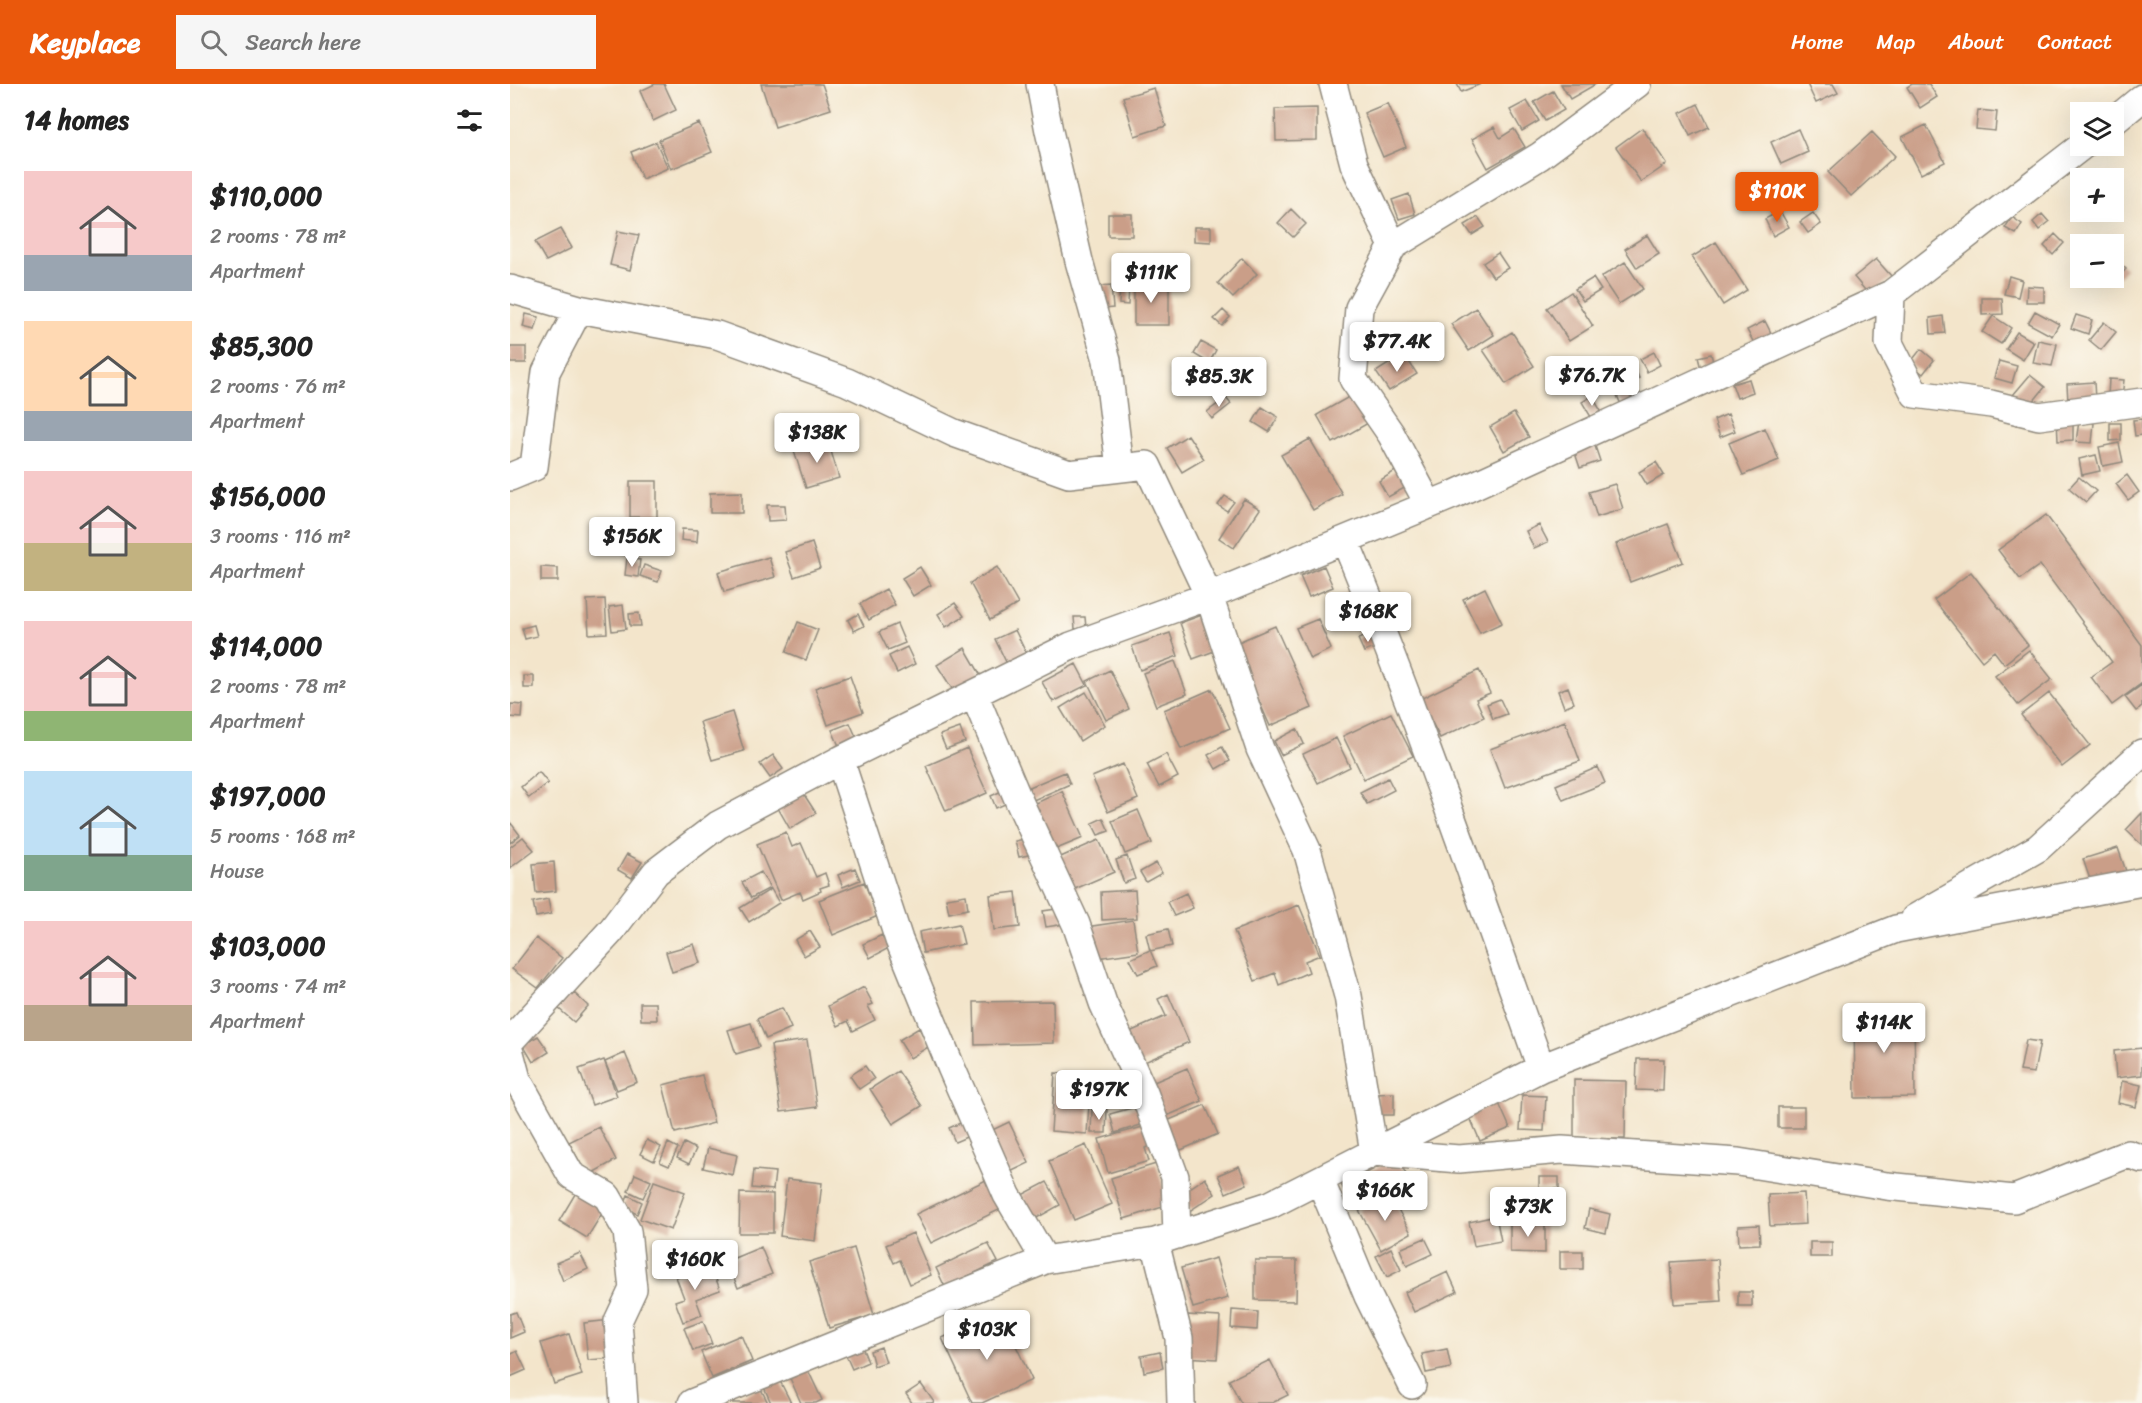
<!DOCTYPE html>
<meta charset="utf-8">
<style>
:root{--surface:#fff;--page:#f6f6f6;--text:#222;--muted:#767676;--accent:#ea580c}
body{margin:0;font-family:Sriracha,sans-serif;background:var(--page);color:var(--text);height:100vh;display:flex;flex-direction:column;font-size:22px;white-space:nowrap}
*{box-sizing:border-box;margin:0}
p{font-size:20px;color:var(--muted)}
.icon{flex:none;width:33px;height:33px;fill:none;stroke:currentColor;stroke-width:2;stroke-linecap:round;stroke-linejoin:round}
.map{position:relative;flex:1;overflow:hidden}
.panel{display:flex;flex-direction:column;background:var(--surface);width:510px}
.panel>*{flex:none}
.controls{position:absolute;left:1560px;top:18px;display:grid;gap:12px}
.controls a{display:grid;place-items:center;width:54px;height:54px;border-radius:0px;background:var(--surface);box-shadow:0 6px 24px #0002;font-size:30px}
.price{position:absolute;translate:-50% -51px;padding:0 14px;border-radius:6px;background:#fff;color:#222;font-size:20px;line-height:39px;filter:drop-shadow(0 2px 3px #0008)}
.price::after{content:'';position:absolute;left:50%;top:36px;width:18px;height:14px;margin-left:-9px;background:inherit;clip-path:polygon(0 0,100% 0,50% 100%)}
.price.selected{background:var(--accent);color:#fff}
ul{padding:0;list-style:none}
li{display:flex;align-items:center;gap:18px;height:150px;padding:0 24px}
li span{display:grid;place-items:center;flex:none;width:168px;height:120px;border-radius:0px;color:#555}
li>.icon{margin-inline-start:auto}
span .icon{width:72px;height:72px;fill:#fffc;stroke-width:1}
li b{font-size:26px}
h2{display:flex;justify-content:space-between;align-items:center;height:72px;padding:0 24px;font-size:26px}
header{display:flex;align-items:center;gap:36px;box-sizing:border-box;height:84px;padding:0 30px;background:var(--accent);color:#fff}
header strong{font-size:28px}
nav{display:flex;gap:33px;margin-inline-start:auto;font-size:21px}
.search{width:420px;height:54px;background:var(--page);display:flex;align-items:center;gap:15px;box-sizing:border-box;padding:0 21px;border-radius:0px;color:var(--muted);font-size:22px}
main{display:flex;flex:1;min-height:0}
.map>svg:first-child{display:block}
</style>
<header>
<strong>Keyplace</strong>
<div class="search"><svg class="icon" aria-label="search" viewBox="0 0 24 24"><circle cx="10" cy="10" r="6"/><path d="M15 15l6 6"/></svg>Search here</div>
<nav><a>Home</a><a>Map</a><a>About</a><a>Contact</a></nav>
</header>
<main>
<section class="panel">
<h2>14 homes<svg class="icon" aria-label="filters" viewBox="0 0 24 24"><path d="M4 7h16M4 17h16"/><circle cx="9" cy="7" r="2"/><circle cx="15" cy="17" r="2"/></svg></h2>
<ul>
<li><span style="background:linear-gradient(#f6c9c9 70%,#9aa5b1 0)"><svg class="icon" aria-label="home" viewBox="0 0 24 24"><path d="M3 11l9-7 9 7M6 9v11h12V9"/></svg></span><div><b>$110,000</b><p>2 rooms · 78 m²</p><p>Apartment</p></div></li>
<li><span style="background:linear-gradient(#ffd9b3 75%,#9aa5b1 0)"><svg class="icon" aria-label="home" viewBox="0 0 24 24"><path d="M3 11l9-7 9 7M6 9v11h12V9"/></svg></span><div><b>$85,300</b><p>2 rooms · 76 m²</p><p>Apartment</p></div></li>
<li><span style="background:linear-gradient(#f6c9c9 60%,#c2b280 0)"><svg class="icon" aria-label="home" viewBox="0 0 24 24"><path d="M3 11l9-7 9 7M6 9v11h12V9"/></svg></span><div><b>$156,000</b><p>3 rooms · 116 m²</p><p>Apartment</p></div></li>
<li><span style="background:linear-gradient(#f6c9c9 75%,#8fb573 0)"><svg class="icon" aria-label="home" viewBox="0 0 24 24"><path d="M3 11l9-7 9 7M6 9v11h12V9"/></svg></span><div><b>$114,000</b><p>2 rooms · 78 m²</p><p>Apartment</p></div></li>
<li><span style="background:linear-gradient(#bfe0f5 70%,#7fa58c 0)"><svg class="icon" aria-label="home" viewBox="0 0 24 24"><path d="M3 11l9-7 9 7M6 9v11h12V9"/></svg></span><div><b>$197,000</b><p>5 rooms · 168 m²</p><p>House</p></div></li>
<li><span style="background:linear-gradient(#f6c9c9 70%,#b9a48a 0)"><svg class="icon" aria-label="home" viewBox="0 0 24 24"><path d="M3 11l9-7 9 7M6 9v11h12V9"/></svg></span><div><b>$103,000</b><p>3 rooms · 74 m²</p><p>Apartment</p></div></li>
</ul>
</section>
<div class="map">
<svg width="1632" height="1319" viewBox="0 0 1632 1319">
<rect width="100%" height="100%" fill="#fbf7ec"/>
<filter id="ink" filterUnits="userSpaceOnUse"><feTurbulence type="fractalNoise" baseFrequency=".0167" numOctaves="2"/><feDisplacementMap in="SourceGraphic" scale="12" xChannelSelector="R" yChannelSelector="G"/><feConvolveMatrix kernelMatrix="1 2 1 2 8 2 1 2 1" color-interpolation-filters="sRGB"/></filter>
<filter id="wash" filterUnits="userSpaceOnUse"><feTurbulence type="fractalNoise" baseFrequency=".008" numOctaves="4" result="noise"/><feDisplacementMap in="SourceGraphic" scale="24" xChannelSelector="R" yChannelSelector="G"/><feGaussianBlur stdDeviation="1.35" result="paint"/><feColorMatrix in="noise" values="0 0 0 0 0 0 0 0 0 0 0 0 0 0 0 0 0 1.4 0 .05"/><feComposite in="paint" operator="in"/></filter>
<g filter="url(#wash)">
<rect width="100%" height="100%" fill="#f3e5cb"/>
<g id="blocks">
<path fill="#ca9e88" d="M145 0H154L166 26 143 37 130 7Z
M251 0H312L321 25 265 43Z
M947 0H971L951 8Z
M1051 0H1086L1060 15Z
M1297 0H1323L1328 9 1306 19Z
M1402 0H1419L1427 13 1410 24 1397 3Z
M644 4 656 42 625 52 613 13Z
M1043 7 1054 26 1035 37 1024 18Z
M1017 17 1029 37 1012 47 1000 26Z
M878 19 896 63 873 73 854 29Z
M1188 20 1199 43 1180 52 1170 29Z
M807 24V56L766 57 765 25Z
M1468 26 1487 28 1485 47 1466 45Z
M189 39 202 68 161 85 149 56Z
M1416 41 1435 78 1411 90 1392 53Z
M984 43 990 54 1004 45 1015 63 978 84 962 55Z
M1132 44 1157 80 1131 98 1106 63Z
M1288 45 1298 68 1271 80 1261 58Z
M1362 48 1385 72 1341 112 1318 88Z
M146 58 158 84 132 95 121 68Z
M899 110 905 130 889 135 882 116Z
M781 125 796 140 783 153 768 139Z
M1270 127 1279 143 1263 152 1255 135Z
M1303 129 1311 140 1298 149 1290 138Z
M598 130H622V152H598Z
M1532 130 1539 138 1529 146 1523 138Z
M968 133 975 143 962 151 955 141Z
M1502 133 1512 140 1506 150 1495 144Z
M684 143H701V158L684 157Z
M51 145 62 164 36 177 25 158Z
M108 147 129 151 120 186 100 181Z
M1545 150 1554 159 1543 171 1534 162Z
M1137 151 1149 170 1127 184 1115 165Z
M1206 158 1237 206 1213 221 1182 173Z
M988 169 998 184 983 193 973 179Z
M732 174 747 190 723 214 708 199Z
M1366 175 1382 193 1360 212 1344 193Z
M1607 176 1616 185 1607 195 1604 192V180Z
M1115 178 1133 205 1109 220 1091 193Z
M1499 192 1512 196 1508 213 1494 210Z
M1083 194 1091 206 1073 217 1065 205Z
M624 199H659V241H624Z
M601 201 603 224 594 225 591 202Z
M610 202H619L618 221 609 220Z
M1517 202 1534 203V218H1516Z
M1061 208 1083 242 1059 257 1037 224Z
M1472 214H1492L1493 230 1472 231Z
M966 224 984 251 959 267 941 240Z
M713 226 720 233 712 242 704 235Z
M1525 227 1549 240 1542 252 1518 239Z
M16 230 29 233 25 246 13 243Z
M1566 231 1582 236 1578 250 1561 244Z
M1433 232 1435 249 1421 250 1420 234Z
M1483 232 1501 244 1491 260 1472 248Z
M1255 237 1262 251 1245 261 1237 246Z
M1594 238 1606 248 1591 266 1579 256Z
M1002 248 1024 282 996 300 973 266Z
M1507 248 1524 258 1513 276 1496 265Z
M1528 256 1547 260 1542 282 1523 279Z
M691 258 706 266 699 279 684 270Z
M0 263H16V279H0Z
M1411 265 1424 276 1413 290 1400 279Z
M1144 268 1150 281 1137 288 1130 275Z
M894 270 907 290 879 307 866 288Z
M1201 270 1204 282 1191 285 1188 273Z
M1489 277 1507 282 1502 299 1484 294Z
M1123 280 1129 294 1102 306 1096 292Z
M670 286 689 296 681 310 663 300Z
M1520 291 1535 303 1518 324 1503 311Z
M1239 295 1243 308 1227 314 1222 300Z
M1599 295 1614 296 1612 313 1598 312Z
M1584 298 1585 316 1558 318 1557 300Z
M1121 302 1128 317 1112 323 1106 309Z
M844 310 860 338 823 359 807 331Z
M1082 312 1091 327 1081 333 1072 318Z
M716 314 721 320 702 335 697 328Z
M752 323 768 333 759 348 743 338Z
M1004 329 1019 353 994 367 980 343Z
M1218 330 1225 347 1210 353 1204 336Z
M1547 335H1563V356L1548 357Z
M1632 335V351L1625 352 1623 336Z
M1569 337 1584 339 1582 359 1566 358Z
M1600 339H1611V356L1600 357Z
M1255 344 1269 376 1233 391 1219 359Z
M678 351 694 375 672 388 657 364Z
M800 355 832 410 803 426 771 371Z
M318 357 329 394 296 404 284 367Z
M1084 359 1090 377 1070 384 1064 366Z
M1609 359 1613 378 1593 382 1589 363Z
M1586 371 1590 387 1572 391 1569 375Z
M1146 378 1154 391 1137 401 1129 388Z
M890 384 900 401 878 413 869 397Z
M1617 391 1629 408 1618 416 1606 400Z
M1569 393 1586 407 1576 418 1559 404Z
M120 397H147V433H120Z
M1105 400 1113 425 1087 433 1079 408Z
M232 408V429H200V409Z
M715 412 724 418 717 427 708 421Z
M734 415 750 425 724 464 709 454Z
M257 421H275L276 436 258 437Z
M1536 431 1632 561V599L1602 621 1581 593 1602 578 1530 481 1510 495 1488 466Z
M1158 440 1173 478 1120 498 1106 460Z
M1029 441 1038 458 1024 464 1016 447Z
M172 445 188 446 187 458 171 456Z
M302 459 310 484 284 493 275 468Z
M259 473 265 493 214 508 208 488Z
M117 474 130 476 128 493 115 491Z
M134 481 152 487 148 498 130 492Z
M814 482 823 503 799 513 790 492Z
M31 483 48 484V497H31Z
M410 483 421 501 403 512 392 494Z
M487 483 508 520 480 536 460 499Z
M1461 488 1518 561 1494 580 1484 567 1472 577 1424 516Z
M975 504 992 539 970 549 953 515Z
M376 505 385 521 359 536 350 520Z
M842 506 851 525 833 533 824 514Z
M95 515 97 549 79 550 77 516Z
M445 519 454 532 436 543 428 530Z
M113 521 116 545 102 547 99 523Z
M129 529 131 542H120L119 530Z
M348 530 354 542 344 547 338 536Z
M695 530 707 566 683 575 670 539Z
M564 533H575L576 544 565 545Z
M808 535 821 565 800 575 786 544Z
M288 538 308 546 296 576 276 568Z
M387 540 395 559 378 566 369 548Z
M24 541 27 552 15 555 12 544Z
M765 542 802 624 760 642 724 560Z
M505 546 517 571 497 580 485 555Z
M660 549 668 572 630 586 622 562Z
M861 550 867 563 854 568 848 555Z
M397 563 405 580 387 589 379 572Z
M455 564 473 595 446 611 427 581Z
M1519 566 1542 595 1508 621 1485 592Z
M665 577 677 610 646 622 633 589Z
M566 580 577 601 543 618 532 598Z
M600 586 619 625 596 636 577 597Z
M969 586 980 609 966 615 974 633 930 654 910 615Z
M14 592H24V604H14Z
M340 592 353 628 318 641 305 604Z
M1632 601V623L1626 627 1615 613Z
M1058 603 1064 619 1054 623 1048 607Z
M702 605 720 644 671 665 654 626Z
M576 608 595 641 570 657 550 624Z
M1539 609 1580 661 1552 683 1511 631Z
M990 615 997 630 983 635 977 620Z
M1 620 13 621 12 634 0 633Z
M222 628 234 667 202 676 190 638Z
M881 629 903 672 854 695 833 652Z
M1055 637 1070 677 995 704 980 665Z
M340 639 348 657 330 664 322 646Z
M450 644 455 658 436 665 430 651Z
M787 645 794 660 771 671 764 657Z
M826 654 840 683 808 699 793 670Z
M712 663 720 677 706 685 698 671Z
M457 664 477 709 436 727 416 682Z
M656 670 668 693 649 703 637 680Z
M263 671 273 685 260 694 250 680Z
M613 680 628 715 598 728 582 693Z
M1088 683 1095 699 1053 716 1046 701Z
M29 688 38 699 19 714 11 703Z
M555 688 560 700 521 717 515 705Z
M878 694 884 706 857 720 850 708Z
M496 705 502 717 486 724 481 712Z
M552 707 573 754 544 766 524 720Z
M293 709 306 729 280 745 268 724Z
M628 726 642 759 615 770 602 737Z
M1632 729V761L1616 746Z
M593 734 599 747 588 751 582 739Z
M0 738 10 751 0 759Z
M276 748 282 763 291 759 306 793 315 789 319 801 310 804 311 807 293 815 290 808 271 816 247 760Z
M13 753 24 766 0 784V763Z
M520 754 523 770 509 773 505 757Z
M589 756 604 788 558 808 544 776Z
M1608 764 1618 793 1583 804 1573 775Z
M117 770 132 778 122 794 108 786Z
M617 772 625 795 614 799 606 776Z
M44 778 46 807 26 809 23 780Z
M646 779 652 789 636 798 630 788Z
M345 784 350 796 333 803 328 791Z
M251 788 260 804 241 814 232 798Z
M354 798 368 832 323 851 309 816Z
M261 805 269 819 239 838 230 824Z
M625 806 627 834 592 836 591 808Z
M506 808 510 843 484 846 480 811Z
M676 809 683 824 664 832 657 818Z
M456 811 458 825 439 829 436 814Z
M38 815 41 830 26 833 23 818Z
M789 821 810 871 795 877 799 888 769 901 765 889 745 897 724 847Z
M553 824 555 840 536 843 533 827Z
M623 836 628 868 580 875 576 843Z
M449 840 454 860 413 869 409 848Z
M658 845 662 862 640 867 636 850Z
M300 847 310 863 294 872 285 856Z
M372 851 379 864 360 874 353 860Z
M26 854 52 874 28 904 2 885Z
M184 860 190 879 162 888 156 868Z
M640 866 647 882 628 890 620 875Z
M354 903 363 920 358 922 365 936 343 947 338 937 328 942 318 922Z
M63 908 78 922 64 938 48 924Z
M658 910 679 958 628 981 615 950 656 932 648 915Z
M543 917 544 959 465 961 464 918Z
M130 919H146L147 936H131Z
M272 924 281 944 256 955 247 935Z
M1404 925 1405 1013 1345 1014 1344 926Z
M241 939 249 963 226 970 218 946Z
M409 944 420 962 400 974 389 956Z
M28 952 39 968 23 978 13 961Z
M297 956 307 1023 271 1028 261 961Z
M1516 956 1530 958 1524 989 1510 987Z
M1632 964V991L1606 994 1604 967Z
M115 969 127 998 107 1006 95 978Z
M1127 975H1154L1153 1007 1126 1006Z
M94 976 107 1012 82 1021 69 985Z
M355 982 364 995 349 1005 340 992Z
M677 984 692 1017 652 1034 637 1001Z
M388 987 412 1022 383 1040 360 1005Z
M545 989 581 991 577 1050 541 1047Z
M192 991 204 1039 165 1049 153 1001Z
M1064 996 1116 997 1115 1055H1064Z
M1612 997 1631 1001 1626 1023 1608 1019Z
M884 1009V1031H868L867 1010Z
M1012 1011 1036 1012 1034 1047 1010 1046Z
M988 1017 1000 1044 970 1057 959 1031Z
M695 1021 708 1050 664 1069 652 1039Z
M629 1022 634 1040 605 1049 600 1030Z
M1268 1023H1294V1044H1268Z
M582 1025H597L596 1049H581Z
M455 1037 461 1051 445 1058 439 1044Z
M499 1038 519 1079 494 1091 474 1050Z
M640 1041 646 1061 635 1064 639 1077 598 1089 589 1055Z
M89 1043 106 1076 77 1092 59 1058Z
M137 1056 151 1063 144 1077 130 1070Z
M158 1059 168 1064 159 1082 150 1078Z
M174 1059 186 1065 179 1080 167 1074Z
M576 1061 602 1120 564 1136 539 1077Z
M198 1064 227 1071 223 1091 193 1084Z
M887 1073 899 1096 844 1125 832 1102Z
M646 1080 659 1121 614 1135 601 1094Z
M729 1082 737 1100 716 1109 708 1091Z
M244 1086 265 1088 263 1106 242 1104Z
M125 1090 141 1097 133 1114 118 1107Z
M1029 1093H1049V1105H1029Z
M695 1094 705 1110 681 1126 671 1110Z
M277 1095 312 1099 305 1157 270 1152Z
M478 1095 493 1124 421 1159 406 1130Z
M144 1097 175 1108 161 1146 130 1135Z
M537 1098 550 1121 525 1135 512 1111Z
M68 1105 96 1123 77 1154 49 1137Z
M230 1109 263 1110V1149H229Z
M879 1109 901 1149 871 1166 849 1126Z
M1294 1109 1296 1140 1260 1142 1258 1111Z
M118 1111 132 1118 127 1130 113 1123Z
M1079 1125 1100 1130 1096 1149 1075 1144Z
M986 1132 991 1157 964 1162 959 1138Z
M1000 1139H1035V1169L1000 1168Z
M1249 1141 1250 1160 1229 1161 1228 1142Z
M403 1149 421 1191 400 1200 390 1176 384 1179 376 1161Z
M915 1154 923 1170 897 1182 890 1165Z
M1300 1158H1322V1173H1300Z
M478 1159 488 1178 435 1203 426 1184Z
M251 1163 262 1190 228 1204 217 1177Z
M344 1164 364 1231 319 1244 299 1178Z
M881 1164 891 1186 877 1193 866 1172Z
M1050 1167H1073V1185H1050Z
M70 1169 78 1185 53 1197 46 1179Z
M706 1174 718 1214 683 1224 671 1184Z
M1208 1175 1211 1217 1164 1220 1161 1178Z
M745 1176H787L786 1217 745 1216Z
M201 1181 210 1206 186 1215 192 1231 173 1238 165 1217 174 1214 166 1193Z
M938 1188 947 1208 904 1228 895 1208Z
M1228 1208H1242V1222H1228Z
M722 1226 748 1228 747 1246 721 1244Z
M6 1228 14 1248 0 1254V1230Z
M678 1231 710 1233 707 1275 675 1273Z
M101 1236 105 1274 78 1276 74 1239Z
M494 1236 522 1296 472 1319H462L432 1254 461 1241 465 1249Z
M193 1237 202 1260 183 1267 174 1244Z
M59 1250 72 1291 44 1300 31 1259Z
M231 1251 242 1277 202 1294 191 1268Z
M351 1260 358 1278 342 1285 334 1267Z
M371 1263 376 1278 364 1282 360 1267Z
M937 1265 941 1284 916 1289 912 1270Z
M7 1267 16 1286 0 1293V1271Z
M650 1268 653 1284 634 1288 631 1272Z
M760 1276 778 1311 762 1319H731L719 1296Z
M297 1284 312 1316 306 1319H291L279 1292Z
M269 1295 281 1319H261L254 1303Z
M411 1300 424 1318 421 1319H402L396 1310Z
M250 1303 258 1319H217Z"/>
</g>
</g>
<g filter="url(#ink)">
<use href="#blocks" fill-opacity="0" stroke="#8f887b" stroke-width="1.5"/>
<g fill="none" stroke-linecap="round" stroke-linejoin="round">
<defs>
<path id="street" d="M530 0 539 47 569 177 597 276 610 384
M823 0 844 80 883 162
M1604 37 1632 14
M0 205 69 225 207 251 337 298 444 349 559 390 637 381 699 512 750 665 797 766 838 912 864 1068 1031 984 1386 845 1632 798
M1381 210 1379 259 1405 310 1481 320 1529 332 1632 318
M0 393 24 383 36 288 69 225
M919 421 881 350 843 295 849 224 883 162 1030 72 1127 0
M835 456C907 630 968 807 1031 984
M464 610 508 715 566 840 593 919 634 1009 665 1093 667 1151
M330 676 389 856 441 983 497 1111 535 1176
M1405 834 1528 764 1632 669
M0 957 101 847 146 788 208 741 330 676 561 562 699 512 943 411 1381 210 1572 62
M0 969 7 995 61 1091 97 1112 117 1147 123 1205 108 1237 114 1319
M810 1096 858 1212 902 1301
M645 1158 669 1254 671 1319
M182 1319 535 1176 645 1158 760 1121 864 1068 949 1075 1052 1066 1228 1078 1377 1102 1504 1115 1618 1070 1632 1075"/>
</defs>
<use href="#street" stroke="#8f887b" stroke-width="30"/>
<use href="#street" stroke="#fff" stroke-width="27"/>
</g>
</g>
</svg>
<div class="controls">
<a><svg class="icon" aria-label="layers" viewBox="0 0 24 24"><path d="M12 4l9 5-9 5-9-5zM3 14l9 5 9-5"/></svg></a>
<a>+</a>
<a>−</a>
</div>
<b class="price selected" style="left:1267px;top:139px">$110K</b>
<b class="price" style="left:641px;top:220px">$111K</b>
<b class="price" style="left:887px;top:289px">$77.4K</b>
<b class="price" style="left:1082px;top:323px">$76.7K</b>
<b class="price" style="left:709px;top:324px">$85.3K</b>
<b class="price" style="left:307px;top:380px">$138K</b>
<b class="price" style="left:122px;top:484px">$156K</b>
<b class="price" style="left:858px;top:559px">$168K</b>
<b class="price" style="left:1374px;top:970px">$114K</b>
<b class="price" style="left:589px;top:1037px">$197K</b>
<b class="price" style="left:875px;top:1138px">$166K</b>
<b class="price" style="left:1018px;top:1154px">$73K</b>
<b class="price" style="left:185px;top:1207px">$160K</b>
<b class="price" style="left:477px;top:1277px">$103K</b>
</div>
</main>
